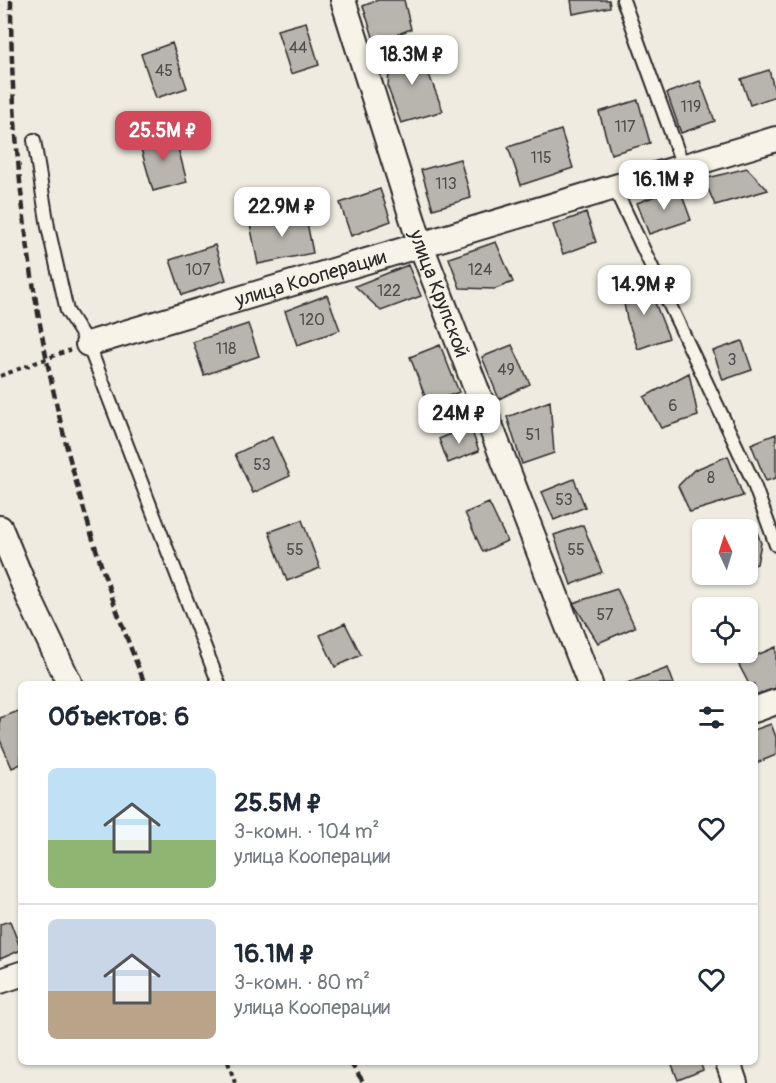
<!DOCTYPE html>
<html lang="ru">
<meta charset="utf-8">
<style>
:root{--surface:#fff;--page:#f6f6f7;--text:#1f2937;--muted:#747a83;--line:#e0e1e3;--accent:#d1495b}
body{margin:0;font-family:Pangolin,sans-serif;background:var(--page);color:var(--text);height:100vh;display:flex;flex-direction:column;font-size:22px;white-space:nowrap}
*{box-sizing:border-box;margin:0}
p{font-size:20px;color:var(--muted)}
.icon{flex:none;width:33px;height:33px;fill:none;stroke:currentColor;stroke-width:2;stroke-linecap:round;stroke-linejoin:round}
.map{position:relative;flex:1;overflow:hidden}
.sheet{position:absolute;left:18px;top:681px;width:740px;height:384px;display:flex;flex-direction:column;background:var(--surface);border-radius:9px;box-shadow:0 2px 4px #0004}
.sheet>*{flex:none}
.needle{width:39px;rotate:356deg}
.buttons{position:absolute;left:692px;top:519px;display:grid;gap:12px}
.buttons a{display:grid;place-items:center;width:66px;height:66px;border-radius:9px;background:var(--surface);box-shadow:0 2px 4px #0004;font-size:30px}
.price{position:absolute;translate:-50% -51px;padding:0 14px;border-radius:12px;background:#fff;color:#222;font-size:20px;line-height:39px;filter:drop-shadow(0 2px 3px #0008)}
.price::after{content:'';position:absolute;left:50%;top:36px;width:18px;height:14px;margin-left:-9px;background:inherit;clip-path:polygon(0 0,100% 0,50% 100%)}
.price.active{background:var(--accent);color:#fff}
ul{padding:0;list-style:none}
li{display:flex;align-items:center;gap:18px;height:150px;padding:0 30px}
li+li{border-top:2px solid var(--line)}
li span{display:grid;place-items:center;flex:none;width:168px;height:120px;border-radius:9px;color:#555}
li>.icon{margin-inline-start:auto}
span .icon{width:72px;height:72px;fill:#fffc;stroke-width:1}
li b{font-size:26px}
h2{display:flex;justify-content:space-between;align-items:center;height:72px;padding:0 30px;font-size:26px}
.map>svg:first-child{display:block}
</style>
<div class="map">
<svg width="776" height="1083" viewBox="0 0 776 1083">
<rect width="100%" height="100%" fill="#efebe0"/>
<filter id="ink" filterUnits="userSpaceOnUse"><feTurbulence type="fractalNoise" baseFrequency=".0167" numOctaves="2"/><feDisplacementMap in="SourceGraphic" scale="12" xChannelSelector="R" yChannelSelector="G"/><feConvolveMatrix kernelMatrix="1 2 1 2 8 2 1 2 1" color-interpolation-filters="sRGB"/></filter>
<g filter="url(#ink)">
<path fill="#b8b5ae" stroke="#2b2b2b" stroke-width="1.5" d="M378 0H404L411 29 375 43 363 6Z
M571 0H609L610 7 573 14Z
M306 22 319 65 291 74 277 30Z
M172 43 187 88 156 98 141 54Z
M418 46 443 111 401 123 388 88 390 54Z
M769 70 776 96 750 105 741 79Z
M700 81 715 121 681 133 667 93Z
M638 100 650 143 611 154 599 112Z
M561 130 573 168 521 185 508 147Z
M174 132 187 182 153 191 139 142Z
M460 159 471 198 433 209 421 170Z
M747 168 768 190 715 205 704 179Z
M679 187 691 220 649 234 637 203Z
M380 189 391 221 351 236 340 203Z
M305 212 313 253 258 264 250 224Z
M586 213 596 242 563 254 553 225Z
M496 242 513 282 495 289 460 288 449 258Z
M215 245 226 280 182 295 170 260Z
M408 265 421 296 381 311 355 286Z
M646 280 669 338 638 349 627 319 622 293Z
M327 295 340 330 297 345 285 311Z
M248 324 259 356 204 375 193 342Z
M742 341 752 370 723 380 713 351Z
M440 345 459 392 428 404 410 357Z
M512 345 530 384 499 399 482 357Z
M689 373 698 416 661 428 644 397Z
M550 401 554 453 522 464 507 417Z
M470 426 479 451 448 463 439 439Z
M776 434V478L766 481 751 444Z
M272 437 290 476 253 493 235 454Z
M728 456 743 496 690 512 678 486 694 470Z
M574 479 585 507 554 520 542 492Z
M489 503 507 541 483 552 465 513Z
M302 520 320 568 287 581 269 532Z
M754 524 761 543 757 564 747 568 745 530Z
M583 525 602 572 571 585 554 535Z
M617 589 635 627 598 643 573 603Z
M345 623 361 655 335 667 320 635Z
M776 647V688L755 695 754 684H749L738 663Z
M668 668 674 684H625L646 676Z
M21 710V764L12 768 0 740V718Z
M771 724 776 737V755L754 764V730Z
M10 921 21 950 0 959V924Z
M671 1062H700L703 1070 678 1080Z"/>
<g fill="none" stroke-linecap="round" stroke-linejoin="round">
<defs>
<path id="service" d="M623 0 683 166
M34 140 48 227 67 311 88 344 219 684
M614 187 752 479 776 545"/>
<g id="minor">
<path id="s1" d="M343 0 420 243 590 684"/>
<path id="s2" d="M88 344 776 139"/>
<path d="M0 528 30 600 69 682"/>
<path d="M754 710 776 702"/>
<path d="M0 981 21 974"/>
<path d="M728 1062 735 1083"/>
</g>
</defs>
<use href="#service" stroke="#2b2b2b" stroke-width="16"/>
<use href="#minor" stroke="#2b2b2b" stroke-width="28"/>
<path stroke="#2b2b2b" stroke-width="4" stroke-dasharray="4.5 4.5" stroke-linecap="butt" d="M0 376 70 350
M228 1062 235 1083"/>
<use href="#service" stroke="#f7f3e8" stroke-width="12"/>
<use href="#minor" stroke="#f7f3e8" stroke-width="24"/>
<path stroke="#2b2b2b" stroke-width="4.5" stroke-dasharray="9 4.5" stroke-linecap="butt" d="M11 0C11 236 56 466 145 684
M350 1062 364 1083"/>
</g>
</g>
<g text-anchor="middle" dominant-baseline="central" stroke-width="5" stroke-linejoin="round" paint-order="stroke">
<g font-size="16" fill="#4e4e4c">
<text x="298" y="48">44</text>
<text x="164" y="71">45</text>
<text x="691" y="107">119</text>
<text x="625" y="127">117</text>
<text x="541" y="158">115</text>
<text x="446" y="184">113</text>
<text x="198" y="270">107</text>
<text x="480" y="270">124</text>
<text x="389" y="291">122</text>
<text x="312" y="320">120</text>
<text x="226" y="349">118</text>
<text x="732" y="360">3</text>
<text x="506" y="370">49</text>
<text x="673" y="406">6</text>
<text x="533" y="435">51</text>
<text x="262" y="465">53</text>
<text x="711" y="478">8</text>
<text x="564" y="500">53</text>
<text x="295" y="550">55</text>
<text x="576" y="550">55</text>
<text x="605" y="615">57</text>
</g>
<g font-size="20" fill="#2b2b2b" stroke="#f7f3e8">
<text stroke="none"><textPath href="#s2" startOffset="232">улица Кооперации</textPath></text>
<text stroke="none"><textPath href="#s1" startOffset="309">улица Крупской</textPath></text>
</g>
</g>
</svg>
<div class="buttons">
<a><svg class="needle" viewBox="-14 -14 28 28"><path d="M0-13l5 13h-10z" fill="#e53935"/><path d="M0 13l5-13h-10z" fill="#747a83"/></svg></a>
<a><svg class="icon" aria-label="locate" viewBox="0 0 24 24"><circle cx="12" cy="12" r="6"/><path d="M12 2v4M12 18v4M2 12h4M18 12h4"/></svg></a>
</div>
<b class="price" style="left:412px;top:86px">18.3M ₽</b>
<b class="price active" style="left:163px;top:162px">25.5M ₽</b>
<b class="price" style="left:664px;top:211px">16.1M ₽</b>
<b class="price" style="left:282px;top:238px">22.9M ₽</b>
<b class="price" style="left:644px;top:316px">14.9M ₽</b>
<b class="price" style="left:459px;top:445px">24M ₽</b>
<section class="sheet">
<h2>Объектов: 6<svg class="icon" aria-label="filters" viewBox="0 0 24 24"><path d="M4 7h16M4 17h16"/><circle cx="9" cy="7" r="2"/><circle cx="15" cy="17" r="2"/></svg></h2>
<ul>
<li><span style="background:linear-gradient(#bfe0f5 60%,#8fb573 0)"><svg class="icon" aria-label="home" viewBox="0 0 24 24"><path d="M3 11l9-7 9 7M6 9v11h12V9"/></svg></span><div><b>25.5M ₽</b><p>3-комн. · 104 m²</p><p>улица Кооперации</p></div><svg class="icon" aria-label="heart" viewBox="0 0 24 24"><path d="M12 20l-8-8c-3-5 5-10 8-4 3-6 11-1 8 4z"/></svg></li>
<li><span style="background:linear-gradient(#c9d6e8 60%,#b9a48a 0)"><svg class="icon" aria-label="home" viewBox="0 0 24 24"><path d="M3 11l9-7 9 7M6 9v11h12V9"/></svg></span><div><b>16.1M ₽</b><p>3-комн. · 80 m²</p><p>улица Кооперации</p></div><svg class="icon" aria-label="heart" viewBox="0 0 24 24"><path d="M12 20l-8-8c-3-5 5-10 8-4 3-6 11-1 8 4z"/></svg></li>
</ul>
</section>
</div>
